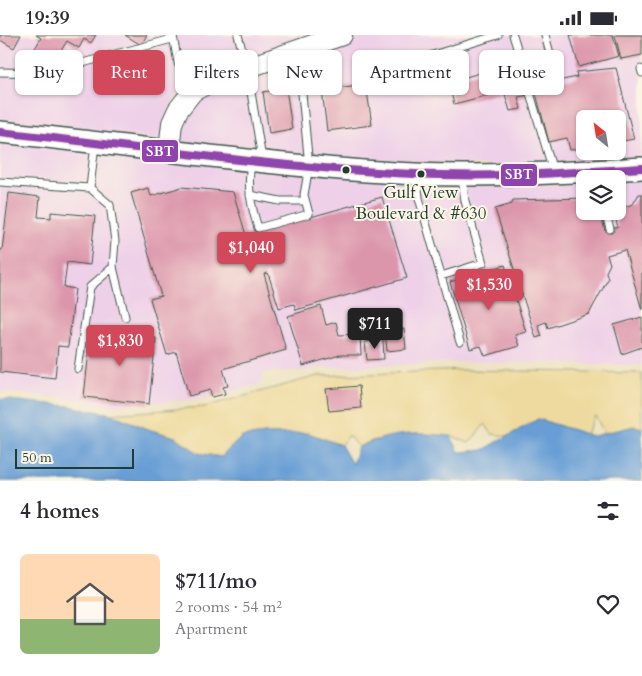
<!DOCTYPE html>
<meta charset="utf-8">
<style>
:root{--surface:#fff;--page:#f2f2f3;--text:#2b2b33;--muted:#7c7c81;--accent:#d1495b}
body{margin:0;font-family:Cardo,serif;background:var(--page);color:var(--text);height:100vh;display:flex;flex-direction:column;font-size:19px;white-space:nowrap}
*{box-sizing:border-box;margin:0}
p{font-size:16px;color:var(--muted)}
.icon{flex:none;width:28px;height:28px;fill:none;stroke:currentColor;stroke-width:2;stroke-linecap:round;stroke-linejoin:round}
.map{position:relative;height:446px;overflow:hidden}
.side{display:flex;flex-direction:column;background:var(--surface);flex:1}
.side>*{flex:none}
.guide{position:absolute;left:15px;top:15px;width:612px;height:45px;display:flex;gap:10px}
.needle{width:32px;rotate:330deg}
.fabs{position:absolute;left:576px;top:75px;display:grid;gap:10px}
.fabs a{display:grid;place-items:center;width:50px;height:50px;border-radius:8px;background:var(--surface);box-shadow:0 1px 4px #0004;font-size:25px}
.scale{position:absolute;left:15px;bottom:12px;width:119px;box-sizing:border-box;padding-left:5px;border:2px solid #1f3d34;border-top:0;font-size:14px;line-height:18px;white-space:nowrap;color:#1f3d34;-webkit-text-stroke:4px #fcf5e5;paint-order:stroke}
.price{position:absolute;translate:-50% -42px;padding:0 11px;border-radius:5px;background:var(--accent);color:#fff;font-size:16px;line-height:32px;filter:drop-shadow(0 1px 2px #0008)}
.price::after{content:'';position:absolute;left:50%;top:30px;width:15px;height:11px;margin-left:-8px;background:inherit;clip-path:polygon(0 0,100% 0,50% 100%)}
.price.current{background:#222;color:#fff}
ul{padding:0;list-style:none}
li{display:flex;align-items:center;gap:15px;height:125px;padding:0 20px}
li span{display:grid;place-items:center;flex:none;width:140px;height:100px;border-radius:8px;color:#555}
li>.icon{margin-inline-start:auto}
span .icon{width:60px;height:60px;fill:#fffc;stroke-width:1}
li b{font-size:21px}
h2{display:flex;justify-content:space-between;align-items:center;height:60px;padding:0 20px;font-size:21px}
.tag{padding:0 18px;border-radius:8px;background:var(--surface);box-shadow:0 1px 4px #0004;font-size:18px;line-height:45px}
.tag.current{background:var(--accent);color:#fff}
.status{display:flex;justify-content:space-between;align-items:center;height:35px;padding:0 25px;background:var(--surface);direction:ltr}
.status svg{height:14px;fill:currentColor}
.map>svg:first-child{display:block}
</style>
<div class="status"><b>19:39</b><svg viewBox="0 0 49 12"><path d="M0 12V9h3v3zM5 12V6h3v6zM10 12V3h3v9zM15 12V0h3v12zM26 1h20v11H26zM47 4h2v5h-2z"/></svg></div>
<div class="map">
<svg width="642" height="446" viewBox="0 0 642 446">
<rect width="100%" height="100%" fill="#fcf5e5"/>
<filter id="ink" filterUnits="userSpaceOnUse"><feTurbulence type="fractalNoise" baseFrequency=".02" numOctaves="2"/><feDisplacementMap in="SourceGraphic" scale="10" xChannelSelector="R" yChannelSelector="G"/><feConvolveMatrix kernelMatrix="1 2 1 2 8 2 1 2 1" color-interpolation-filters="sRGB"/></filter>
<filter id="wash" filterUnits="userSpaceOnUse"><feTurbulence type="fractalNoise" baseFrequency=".0096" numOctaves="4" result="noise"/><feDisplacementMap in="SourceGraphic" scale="20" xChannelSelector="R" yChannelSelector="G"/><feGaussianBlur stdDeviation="1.12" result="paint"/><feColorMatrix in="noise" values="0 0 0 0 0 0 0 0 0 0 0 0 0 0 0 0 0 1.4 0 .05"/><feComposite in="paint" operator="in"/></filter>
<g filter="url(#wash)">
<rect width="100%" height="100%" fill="#ede2c0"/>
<path fill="#eed0e8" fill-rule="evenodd" d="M0 0H313L216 34 188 48 170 70 162 105 0 88Z
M371 0H642V124L508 131 416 130 334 125 179 108 181 92 186 80 198 64 223 51ZM585 84H618V116H585Z
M0 106 585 146V176H618V144L642 142V330L463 327 317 333 306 336 265 337 260 349 202 364 111 371 69 363 0 357Z"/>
<path fill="#eeda9e" stroke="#868c69" d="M463 335 642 338V393L635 391 604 398 595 380 586 399 538 384 508 401 492 399 485 389 469 408 451 401 374 405 358 412 348 400 341 410 308 398 265 399 242 402 221 422 198 418 176 402 151 395 111 379 204 372 318 341Z"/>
<path fill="#679ed5" stroke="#436e84" d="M0 364 69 371 111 379 151 395 176 402 198 418 221 422 242 402 265 399 308 398 341 410 352 429 358 412C393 397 413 397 451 401L459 417 483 415 538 384 593 401 635 391 642 393V446H0Z"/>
<g id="blocks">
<path fill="#dc96ac" d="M0 0H21L14 13 0 5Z
M36 0H96L91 8 84 4 79 13 67 6 54 27 34 15 41 3Z
M125 0H147L141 10Z
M570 0H613L619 21 579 32Z
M615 0H642V20L621 24Z
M530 24 536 46 526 48 529 60 518 62 521 74 510 76 504 56 454 69 448 47Z
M616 33 634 104 618 107V84H585V113L570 115 567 103 549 107 534 51 577 42 576 37Z
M366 49 372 90 327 96 322 55Z
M286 53 292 94 269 98 263 57Z
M182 152 233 157 246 200 382 162 407 243 296 275 294 269 279 273 268 238 264 239 286 315 223 334 228 351 223 352 225 359 212 362 210 355 189 361 176 317 167 320 150 264 161 261 131 158 148 153 151 161Z
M9 158 40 162 38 182 51 183V177L95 181 90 230 67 227 64 252 75 254 68 312 58 311 55 343 0 337V215H2Z
M639 159H642V275L625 215 607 220 610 229 606 237 608 244 589 279 548 293 546 287 538 290 542 301 536 303 495 174 512 169 513 165 585 163V176H600L605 196 618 192 613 176 633 169Z
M505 230 526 297 515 300 519 311 485 321 481 311 470 314 450 247Z
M321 271 326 290 336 287 339 300 360 299 361 320H340L303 331 288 281Z
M642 282V312L622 319 614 290Z
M404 294 406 314 387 316 385 296Z
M91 296 156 303 149 369 84 362Z
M383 305 384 324 367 325 365 307Z
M359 351 361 373 329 376 326 354Z"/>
</g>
</g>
<g filter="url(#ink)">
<use href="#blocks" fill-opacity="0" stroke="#3e5649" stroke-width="1"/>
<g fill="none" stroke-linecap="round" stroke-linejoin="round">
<defs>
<path id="lane" d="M238 0 247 33 262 124
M513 0 521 26
M545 0 556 41
M173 1 178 28 192 56
M413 26 498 0
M641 34 642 38
M0 37 45 38 172 4
M527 48 553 136
M251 129C247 151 251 171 258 193L309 179 304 160 309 131 301 48 317 42 309 14
M417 142 419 163 441 241 483 228 465 166 462 142
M0 147 90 153 110 170 115 206 113 232 125 282
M90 153 95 109
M250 160 280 166H305
M605 176 610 194
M441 241 460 307
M78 334 90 252 113 232"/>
<path id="secondary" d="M169 115 172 88 178 75 193 56 220 42 342 0"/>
<path id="primary" d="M0 97C138 111 276 132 415 139 490 142 567 138 642 133"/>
</defs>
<use href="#lane" stroke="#3e5649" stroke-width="9"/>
<use href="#secondary" stroke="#3e5649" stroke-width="22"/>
<use href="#primary" stroke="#3e5649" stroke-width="24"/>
<use href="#lane" stroke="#fff" stroke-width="7"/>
<use href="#secondary" stroke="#fff" stroke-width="20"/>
<use href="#primary" stroke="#fff" stroke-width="21"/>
<defs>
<path id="bus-1" d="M0 97C138 112 276 133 415 139 490 143 566 138 642 133"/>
</defs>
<use href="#bus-1" stroke="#fcf5e5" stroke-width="11"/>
<use href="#bus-1" stroke="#8e44ad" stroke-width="8"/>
</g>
</g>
<g fill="#1f3d34" stroke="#fcf5e5" stroke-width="2">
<circle cx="346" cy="135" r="4.5"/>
<circle cx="421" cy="139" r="4.5"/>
</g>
<g text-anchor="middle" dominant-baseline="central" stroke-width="4" stroke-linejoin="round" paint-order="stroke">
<g font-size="17" fill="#1f3d34" stroke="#fcf5e5">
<text x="421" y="157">Gulf View<tspan x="421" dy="21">Boulevard &amp; #630</tspan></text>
</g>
</g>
<g stroke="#fcf5e5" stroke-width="2">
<rect x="141" y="104" width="38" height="24" rx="5" fill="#8e44ad"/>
<rect x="500" y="128" width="38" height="24" rx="5" fill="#8e44ad"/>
</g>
<g font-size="14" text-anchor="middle" font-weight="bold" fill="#fff">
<text x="160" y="121">SBT</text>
<text x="519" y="144">SBT</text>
</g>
</svg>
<div class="fabs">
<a><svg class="needle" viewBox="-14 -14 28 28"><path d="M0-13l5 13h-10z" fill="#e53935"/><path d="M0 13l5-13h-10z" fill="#7c7c81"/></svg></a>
<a><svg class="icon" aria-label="layers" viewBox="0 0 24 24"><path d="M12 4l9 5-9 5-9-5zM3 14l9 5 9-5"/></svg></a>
</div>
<div class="scale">50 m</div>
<b class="price" style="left:251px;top:239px">$1,040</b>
<b class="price" style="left:489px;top:276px">$1,530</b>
<b class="price current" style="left:375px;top:315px">$711</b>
<b class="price" style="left:120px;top:332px">$1,830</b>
<div class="guide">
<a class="tag">Buy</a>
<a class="tag current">Rent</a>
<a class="tag">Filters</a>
<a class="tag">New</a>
<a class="tag">Apartment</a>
<a class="tag">House</a>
</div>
</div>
<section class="side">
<h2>4 homes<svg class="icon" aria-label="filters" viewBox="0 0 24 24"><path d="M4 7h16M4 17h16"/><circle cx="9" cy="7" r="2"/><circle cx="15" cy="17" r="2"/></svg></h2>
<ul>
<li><span style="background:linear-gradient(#ffd9b3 65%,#8fb573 0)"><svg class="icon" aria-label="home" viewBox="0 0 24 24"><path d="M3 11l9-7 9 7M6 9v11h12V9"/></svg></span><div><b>$711/mo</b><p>2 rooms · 54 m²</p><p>Apartment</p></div><svg class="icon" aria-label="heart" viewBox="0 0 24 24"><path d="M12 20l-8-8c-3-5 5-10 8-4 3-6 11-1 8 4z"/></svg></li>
</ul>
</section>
